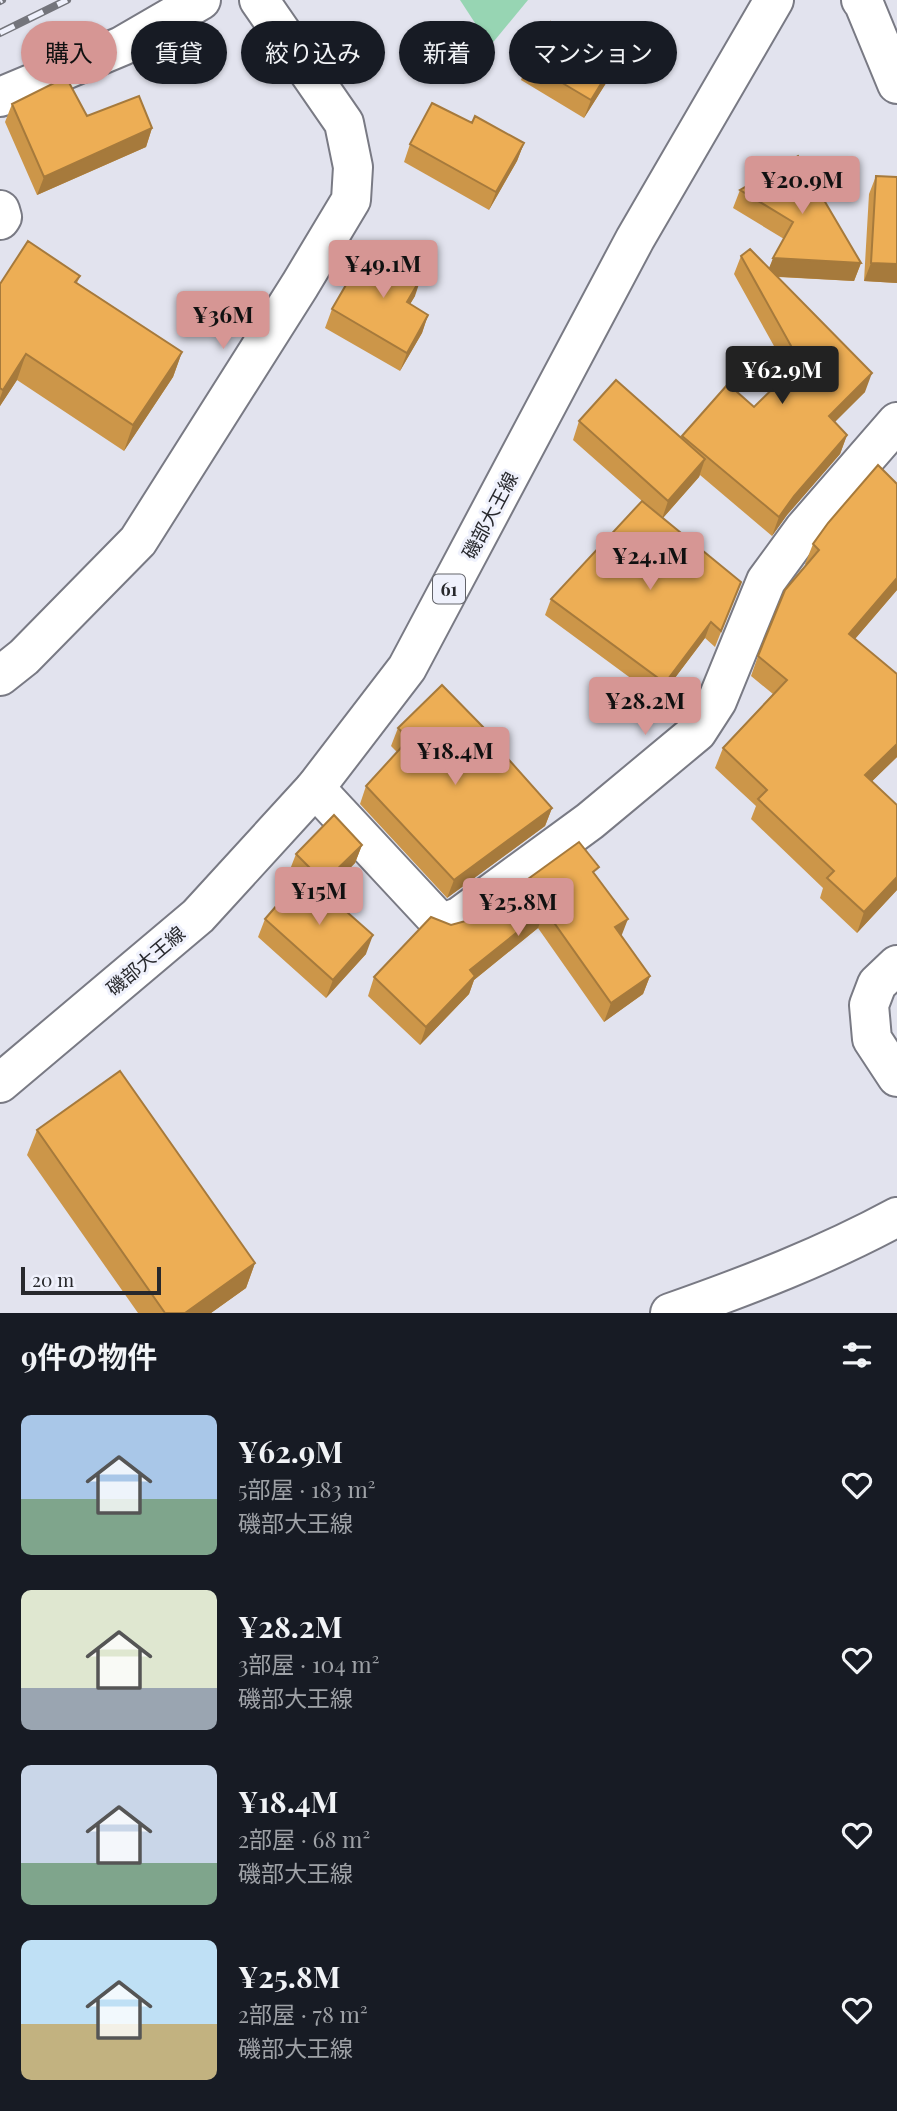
<!DOCTYPE html>
<html lang="ja">
<meta charset="utf-8">
<style>
:root{--surface:#171b24;--page:#242831;--text:#f1f3f6;--muted:#9ea1a6;--accent:#d69694}
body{margin:0;font-family:"Playfair Display","Noto Sans JP",serif;background:var(--page);color:var(--text);height:100vh;display:flex;flex-direction:column;font-size:26px;white-space:nowrap}
*{box-sizing:border-box;margin:0}
p{font-size:23px;color:var(--muted)}
.icon{flex:none;width:38px;height:38px;fill:none;stroke:currentColor;stroke-width:2;stroke-linecap:round;stroke-linejoin:round}
.map{position:relative;height:1313px;overflow:hidden}
.panel{display:flex;flex-direction:column;background:var(--surface);flex:1}
.panel>*{flex:none}
.guide{position:absolute;left:21px;top:21px;width:856px;height:63px;display:flex;gap:14px}
.scale{position:absolute;left:21px;bottom:18px;width:140px;box-sizing:border-box;padding-left:7px;border:4px solid #27282c;border-top:0;font-size:19px;line-height:24px;white-space:nowrap;color:#27282c;-webkit-text-stroke:5px #eff1fc;paint-order:stroke}
.price{position:absolute;translate:-50% -60px;padding:0 16px;border-radius:7px;background:var(--accent);color:#111;font-size:23px;line-height:46px;filter:drop-shadow(0 2px 4px #0008)}
.price::after{content:'';position:absolute;left:50%;top:42px;width:21px;height:16px;margin-left:-10px;background:inherit;clip-path:polygon(0 0,100% 0,50% 100%)}
.price.selected{background:#222;color:#fff}
ul{padding:0;list-style:none}
li{display:flex;align-items:center;gap:21px;height:175px;padding:0 21px}
li span{display:grid;place-items:center;flex:none;width:196px;height:140px;border-radius:10px;color:#555}
li>.icon{margin-inline-start:auto}
span .icon{width:84px;height:84px;fill:#fffc;stroke-width:1}
li b{font-size:30px}
h2{display:flex;justify-content:space-between;align-items:center;height:84px;padding:0 21px;font-size:30px}
.tag{padding:0 24px;border-radius:32px;background:var(--surface);box-shadow:0 2px 5px #0004;font-size:24px;line-height:63px}
.tag.selected{background:var(--accent);color:#111}
.map>svg:first-child{display:block}
</style>
<div class="map">
<svg width="897" height="1313" viewBox="0 0 897 1313">
<rect width="100%" height="100%" fill="#e2e3ee"/>
<path fill="#97d5b3" d="M460 0H528L490 46Z"/>
<g fill="none" stroke-linecap="round" stroke-linejoin="round">
<defs>
<path id="minor" d="M861 0 864 4 897 84
M0 97 122 46 201 0
M0 210 2 217 0 220
M0 676 24 657 138 541 300 285 351 200 353 167 344 123 259 0
M315 788 435 917 445 922 459 917 590 821 697 732 717 701 766 581 804 529 897 422
M897 965 877 984 869 1005 872 1039 897 1077
M670 1313C747 1286 825 1256 897 1217"/>
<path id="major" d="M0 1083 198 916 315 788 407 668 635 239 774 0"/>
</defs>
<use href="#minor" stroke="#797a84" stroke-width="42"/>
<use href="#major" stroke="#797a84" stroke-width="42"/>
<use href="#minor" stroke="#fff" stroke-width="38"/>
<use href="#major" stroke="#fff" stroke-width="38"/>
<defs>
<path id="rail" d="M0 1 2 0
M0 33 67 0"/>
</defs>
<use href="#rail" stroke="#74757c" stroke-width="8"/>
<use href="#rail" stroke="#eff1fc" stroke-width="5" stroke-dasharray="16" stroke-linecap="butt"/>
</g>
<path fill="#cc9649" d="M615 61 608 80 584 118 521 80 527 62Z
M12 104 152 128 146 147 37 195 5 122Z
M472 123 524 143 517 161 489 210 404 162 410 144Z
M876 176 897 177V283L864 281 869 194Z
M740 190 861 263 854 281 778 277 865 392 834 422 847 435 840 454 787 515 772 536 700 475 699 477 663 518 741 582 715 647 705 638 659 699 545 615 551 599 642 501 573 440 579 421 681 438 682 436 754 407 789 373 734 274 741 256 769 268 784 239 733 208Z
M80 276 77 283 182 352 173 377 124 451 17 380 0 406V284Z
M415 296 410 304 428 315 422 333 400 371 325 328 332 309Z
M813 544 897 590 855 639 897 674V757L872 781 897 805V890L857 933 820 898 823 888 751 819 756 806 715 768 723 748 773 694 751 676 758 656 806 565 805 564Z
M398 728 487 731 486 735 552 808 545 826 447 898 360 804 366 786 397 752 391 746Z
M362 845 355 863 325 893 366 954 326 998 258 937 265 919 298 881 289 872 296 854Z
M596 875 621 936 650 976 643 994 604 1022 538 928 474 980 469 994 420 1045 368 996 374 977 451 925 473 919Z
M37 1130 255 1263 246 1288 211 1313H138L27 1155Z"/>
<path fill="#a67a3c" d="M615 61 608 80 584 118 591 100Z
M152 128 146 147 37 195 44 177Z
M524 143 517 161 489 210 496 192Z
M773 258 861 263 854 281 766 276Z
M871 263 897 264V283L864 281Z
M421 278 415 296 400 321 407 302Z
M428 315 422 333 400 371 407 353Z
M182 352 173 377 124 451 133 425Z
M26 354 17 380 0 406V398L3 390Z
M872 373 865 392 822 435 829 416Z
M847 435 840 454 787 515 772 536 779 517 794 496Z
M705 459 699 477 662 519 668 501Z
M897 578V590L842 654 849 634Z
M711 622 705 638 659 699 665 683Z
M897 744V757L858 795 865 775Z
M552 808 545 826 447 898 454 880Z
M362 845 355 863 318 901 324 882Z
M897 877V890L857 933 864 912Z
M545 910 538 928 474 980 469 994 420 1045 426 1027 470 970Z
M628 919 621 937 615 927Z
M373 935 366 954 326 998 333 980Z
M650 976 643 994 604 1022 611 1003Z
M255 1263 246 1288 211 1313H185Z"/>
<path fill="#edae55" stroke="#a67a3c" stroke-width="2" d="M551 22 615 61 591 100 527 62Z
M66 77 87 116 139 96 152 128 44 177 12 104Z
M432 103 472 123 475 116 524 143 496 192 410 144Z
M798 156 861 263 773 258 793 222 740 190Z
M876 176 897 177V264L871 263Z
M28 241 80 276 75 282 182 352 133 425 26 354 3 390 0 388V284Z
M368 247 421 278 407 302 428 315 407 353 332 309Z
M750 249 872 373 829 416 847 435 794 496 779 517 682 436 728 384 754 407 800 362 741 256Z
M616 380 705 459 668 501 579 421Z
M878 465 897 484V578L849 634 897 674V744L865 775 897 805V877L864 912 827 878 834 871 758 799 767 790 723 748 787 680 758 656 785 590 819 550 813 544 828 523Z
M642 501 741 582 721 631 711 622 665 683 551 599Z
M442 685 487 731 485 733 552 808 454 880 366 786 409 739 398 728Z
M334 815 362 845 324 882 296 854Z
M579 842 599 867 593 872 628 919 615 927 650 976 611 1003 545 910 470 970 475 976 426 1027 374 977 431 917 451 925 473 919Z
M304 874 373 935 333 980 265 919Z
M120 1071 255 1263 185 1313H165L37 1130Z"/>
<g text-anchor="middle" dominant-baseline="central" stroke-width="6" stroke-linejoin="round" paint-order="stroke">
<rect fill="#eff1fc" stroke="#63646a" stroke-width="2" x="433" y="574.5" width="32" height="29" rx="5"/>
<g font-size="18" font-weight="bold" fill="#27282c">
<text x="449" y="589">61</text>
</g>
<g font-size="19" fill="#27282c" stroke="#eff1fc">
<text transform="translate(489 515) rotate(-62)">磯部大王線</text>
<text transform="translate(145 960) rotate(-40)">磯部大王線</text>
</g>
</g>
</svg>
<div class="scale">20 m</div>
<b class="price" style="left:802px;top:216px">¥20.9M</b>
<b class="price" style="left:383px;top:300px">¥49.1M</b>
<b class="price" style="left:223px;top:351px">¥36M</b>
<b class="price selected" style="left:782px;top:406px">¥62.9M</b>
<b class="price" style="left:650px;top:592px">¥24.1M</b>
<b class="price" style="left:645px;top:737px">¥28.2M</b>
<b class="price" style="left:455px;top:787px">¥18.4M</b>
<b class="price" style="left:319px;top:927px">¥15M</b>
<b class="price" style="left:518px;top:938px">¥25.8M</b>
<div class="guide">
<a class="tag selected">購入</a>
<a class="tag">賃貸</a>
<a class="tag">絞り込み</a>
<a class="tag">新着</a>
<a class="tag">マンション</a>
</div>
</div>
<section class="panel">
<h2>9件の物件<svg class="icon" aria-label="filters" viewBox="0 0 24 24"><path d="M4 7h16M4 17h16"/><circle cx="9" cy="7" r="2"/><circle cx="15" cy="17" r="2"/></svg></h2>
<ul>
<li><span style="background:linear-gradient(#a9c7e8 60%,#7fa58c 0)"><svg class="icon" aria-label="home" viewBox="0 0 24 24"><path d="M3 11l9-7 9 7M6 9v11h12V9"/></svg></span><div><b>¥62.9M</b><p>5部屋 · 183 m²</p><p>磯部大王線</p></div><svg class="icon" aria-label="heart" viewBox="0 0 24 24"><path d="M12 20l-8-8c-3-5 5-10 8-4 3-6 11-1 8 4z"/></svg></li>
<li><span style="background:linear-gradient(#dfe7d0 70%,#9aa5b1 0)"><svg class="icon" aria-label="home" viewBox="0 0 24 24"><path d="M3 11l9-7 9 7M6 9v11h12V9"/></svg></span><div><b>¥28.2M</b><p>3部屋 · 104 m²</p><p>磯部大王線</p></div><svg class="icon" aria-label="heart" viewBox="0 0 24 24"><path d="M12 20l-8-8c-3-5 5-10 8-4 3-6 11-1 8 4z"/></svg></li>
<li><span style="background:linear-gradient(#c9d6e8 70%,#7fa58c 0)"><svg class="icon" aria-label="home" viewBox="0 0 24 24"><path d="M3 11l9-7 9 7M6 9v11h12V9"/></svg></span><div><b>¥18.4M</b><p>2部屋 · 68 m²</p><p>磯部大王線</p></div><svg class="icon" aria-label="heart" viewBox="0 0 24 24"><path d="M12 20l-8-8c-3-5 5-10 8-4 3-6 11-1 8 4z"/></svg></li>
<li><span style="background:linear-gradient(#bfe0f5 60%,#c2b280 0)"><svg class="icon" aria-label="home" viewBox="0 0 24 24"><path d="M3 11l9-7 9 7M6 9v11h12V9"/></svg></span><div><b>¥25.8M</b><p>2部屋 · 78 m²</p><p>磯部大王線</p></div><svg class="icon" aria-label="heart" viewBox="0 0 24 24"><path d="M12 20l-8-8c-3-5 5-10 8-4 3-6 11-1 8 4z"/></svg></li>
</ul>
</section>
